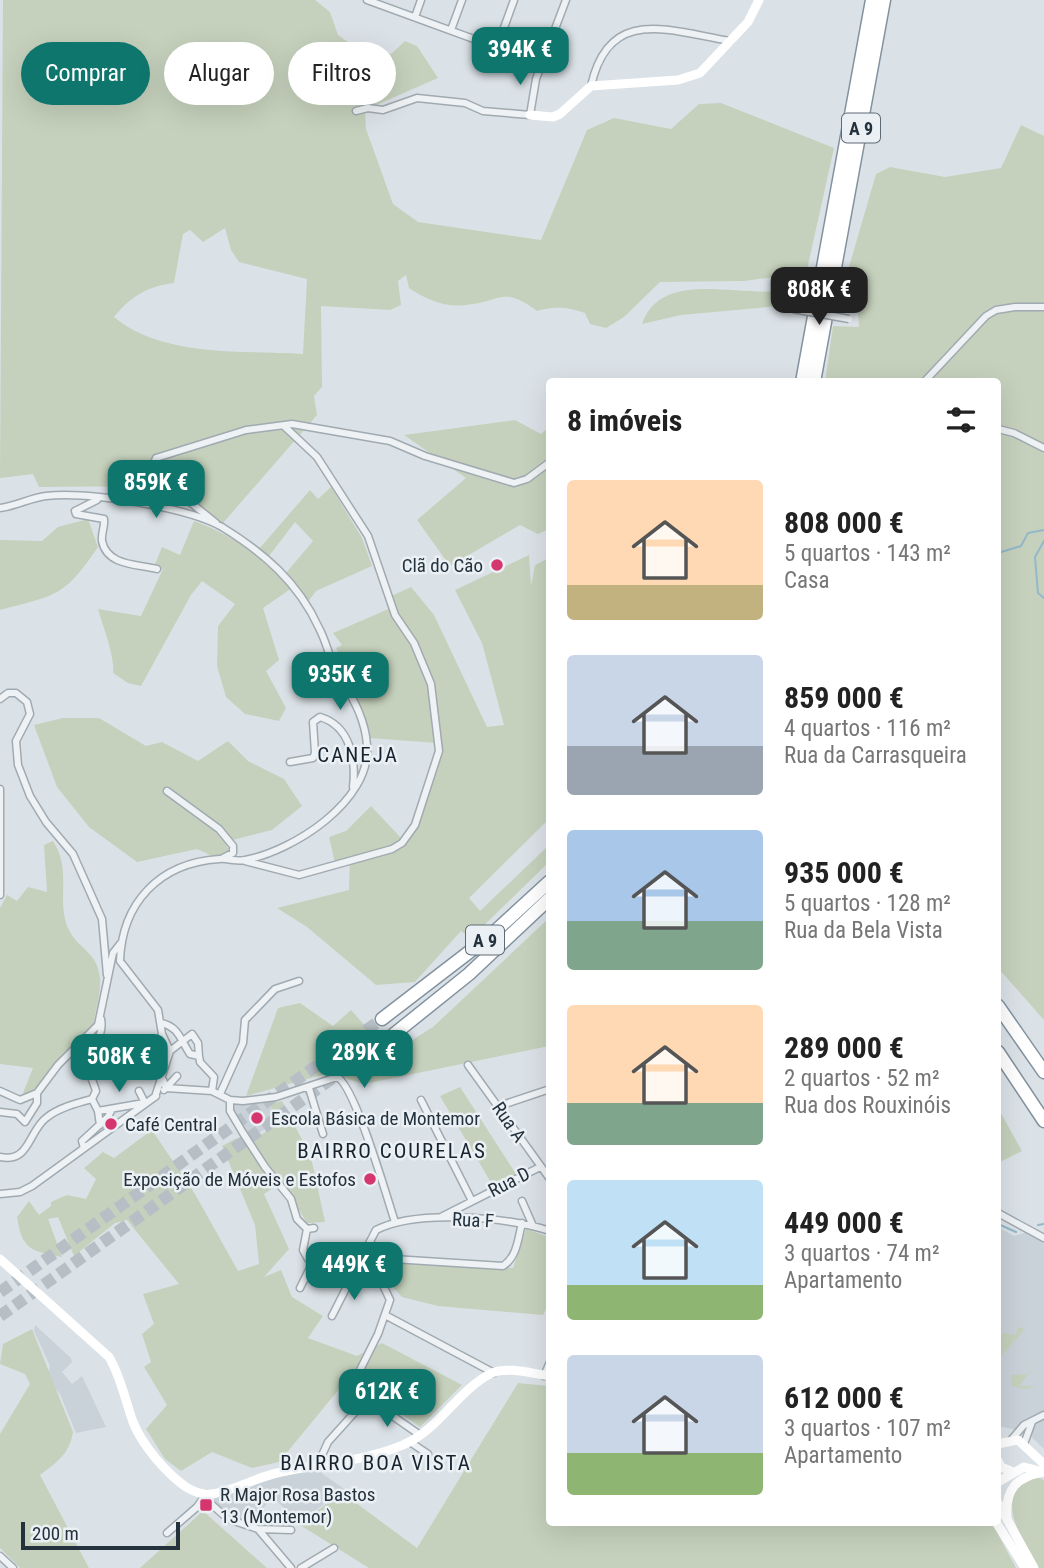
<!DOCTYPE html>
<html lang="pt">
<meta charset="utf-8">
<style>
:root{--surface:#fff;--page:#f2f2f2;--text:#222;--muted:#767676;--accent:#0f766e}
body{margin:0;font-family:"Roboto Condensed",sans-serif;background:var(--page);color:var(--text);height:100vh;display:flex;flex-direction:column;font-size:26px;white-space:nowrap}
*{box-sizing:border-box;margin:0}
p{font-size:23px;color:var(--muted)}
.icon{flex:none;width:38px;height:38px;fill:none;stroke:currentColor;stroke-width:2;stroke-linecap:round;stroke-linejoin:round}
.map{position:relative;flex:1;overflow:hidden}
.sheet{position:absolute;left:546px;top:378px;width:455px;height:1148px;display:flex;flex-direction:column;background:var(--surface);border-radius:7px;box-shadow:0 7px 28px #0002}
.sheet>*{flex:none}
.banner{position:absolute;left:21px;top:42px;width:420px;height:63px;display:flex;gap:14px}
.scale{position:absolute;left:21px;bottom:18px;width:159px;box-sizing:border-box;padding-left:7px;border:4px solid #24323d;border-top:0;font-size:19px;line-height:24px;white-space:nowrap;color:#24323d;-webkit-text-stroke:5px #eaf0f4;paint-order:stroke}
.price{position:absolute;translate:-50% -60px;padding:0 16px;border-radius:14px;background:var(--accent);color:#fff;font-size:23px;line-height:46px;filter:drop-shadow(0 2px 4px #0008)}
.price::after{content:'';position:absolute;left:50%;top:42px;width:21px;height:16px;margin-left:-10px;background:inherit;clip-path:polygon(0 0,100% 0,50% 100%)}
.price.selected{background:#222;color:#fff}
ul{padding:0;list-style:none}
li{display:flex;align-items:center;gap:21px;height:175px;padding:0 21px}
li span{display:grid;place-items:center;flex:none;width:196px;height:140px;border-radius:7px;color:#555}
li>.icon{margin-inline-start:auto}
span .icon{width:84px;height:84px;fill:#fffc;stroke-width:1}
li b{font-size:30px}
h2{display:flex;justify-content:space-between;align-items:center;height:84px;padding:0 21px;font-size:30px}
.tag{padding:0 24px;border-radius:32px;background:var(--surface);box-shadow:0 7px 28px #0002;font-size:24px;line-height:63px}
.tag.selected{background:var(--accent);color:#fff}
.map>svg:first-child{display:block}
</style>
<div class="map">
<svg width="1044" height="1568" viewBox="0 0 1044 1568">
<rect width="100%" height="100%" fill="#dbe2e7"/>
<path fill="#c9d1d9" d="M267 1099 280 1121 249 1138 232 1107 235 1103Z
M998 1227 1014 1236 1037 1229 1044 1233V1449L1026 1432 998 1426Z
M35 1325 71 1358 72 1362 62 1372 72 1384 82 1376 106 1427 76 1433 60 1394 46 1378 50 1366 34 1331Z
M316 1469 344 1489 299 1523 272 1496 252 1525 230 1518 211 1501 226 1492 260 1481Z"/>
<path fill="#c5d1bc" fill-rule="evenodd" d="M3 0H315L330 12 338 35 371 58 391 54 405 41 417 46 438 78 365 110 366 129 393 204 418 222 541 240 587 130 614 118 671 129 699 104 721 103 834 148 802 292 779 306 681 315 642 324C661 268 740 298 783 290L782 276 744 281 660 282 624 317 606 328 590 324 585 313C567 307 555 306 537 311 501 285 502 302 466 305 445 308 425 299 409 288L406 275 398 281 401 305 390 310 321 306 322 387 314 396 317 415 223 523C202 516 184 502 164 496 123 483 81 487 39 487L33 474 0 478ZM225 228 231 250 239 262 307 279 303 354C241 350 164 358 114 317 131 296 148 286 174 283L183 234 190 230 203 242Z
M1021 125 1044 136V1020L998 968V382H825L833 326 859 327 858 313 840 306V298L876 174 890 167 945 177 1001 168Z
M515 420 541 434 549 427V529L538 534 520 525 450 566 417 520 466 478 404 435Z
M331 487 362 538 372 566 316 591 308 602 286 573 313 541 295 522 269 556 259 549 310 490 318 499Z
M88 519 98 547C64 597 57 595 0 610V540L42 541 58 527Z
M194 521C235 536 263 557 292 588L263 608 279 660 266 671 286 708 279 721 245 714 226 697 217 666 218 626 235 604 202 581 191 595 141 686 128 683 113 673C115 656 103 627 98 609L141 616 163 569 154 567 162 547 180 555Z
M529 555 531 586 535 565 549 558V819L469 898 480 911 549 845V862L471 938 461 931 415 982 376 985 307 927 277 908 349 890 350 859 335 863 329 837 346 831 371 806 402 839C421 813 435 775 437 743L369 738 351 681 378 674 372 661 361 665 355 654 341 658 336 648 342 645 333 633 393 607 389 597 411 587 434 615 487 727 504 725 482 643 455 590Z
M63 718H99L146 746 162 742 198 761 228 741 248 761 284 779 302 806 272 830 225 842 230 853 212 856 197 849 137 862 89 827 57 787 34 725Z
M53 841C73 872 55 901 69 930 79 950 97 951 100 978 101 994 95 1012 93 1027L65 1051 31 1095 23 1093 33 1068 0 1064V908L7 895 17 901 28 887 47 892 44 845Z
M549 918V1046L364 1084 329 1073 246 1096 278 1008 300 1003 333 1026 351 1010 383 1046 395 1051 433 1027Z
M460 1087 516 1174 493 1186 440 1096Z
M282 1101 311 1157 325 1222 307 1223 282 1182 264 1194 289 1249 264 1277 281 1270 292 1297 323 1316 308 1338 357 1356 382 1343 462 1385 420 1427 379 1398 355 1396 340 1388 279 1462 252 1468 212 1452 181 1471 165 1459 146 1429 167 1405 144 1367 151 1362 142 1334 154 1324 143 1294 179 1284 127 1220 115 1223 74 1256 58 1217 48 1219 62 1257C31 1251 22 1250 17 1217L29 1201 39 1215 51 1206V1202L67 1195 86 1199 96 1179 84 1168 103 1152 114 1158 152 1130 195 1194 238 1271 259 1264 255 1225 222 1146 237 1138 245 1148 279 1121 270 1104Z
M998 1108 1022 1151 998 1163Z
M526 1229 549 1237V1303L543 1315 438 1306 402 1297 393 1287 363 1271 368 1262 513 1268Z
M998 1324 1002 1325V1333L1016 1335 1018 1327 1025 1329 998 1360Z
M32 1329 73 1432C69 1455 57 1462 40 1475L89 1568H20L0 1548V1434L30 1384 25 1374 0 1364 3 1344Z
M1044 1356 1019 1386H1036L1026 1389 1011 1386V1375L1028 1374Z
M518 1383 549 1386 550 1522 992 1523 1016 1568H369L300 1525 341 1492 417 1548Z
M1034 1476 1044 1480V1568H1038C1023 1539 990 1495 1034 1476Z
M203 1511 267 1568H140Z"/>
<g fill="none" stroke-linecap="round" stroke-linejoin="round">
<path stroke="#93b8c9" stroke-width="2" d="M1044 541 1035 557 1038 593 1044 598
M998 553 1021 546 1028 533 1044 530
M998 1224 1016 1232
M1038 1225 1044 1224"/>
<path stroke="#b6bfc5" stroke-width="12" stroke-dasharray="12 6" stroke-linecap="butt" d="M0 1292 382 1019
M0 1316 393 1035"/>
<defs>
<path id="street" d="M367 0 542 64
M415 17 421 0
M451 30 462 0
M497 47 514 0
M591 86C609 5 669 31 730 41
M356 111 368 108 383 110 417 98 465 103 483 111 530 115 536 79 566 0
M924 382 986 316 996 310 1015 307H1044
M998 429 1014 433 1044 448
M97 500 75 511 76 514 104 519C105 527 101 533 102 541 107 566 137 564 157 569
M0 508C16 506 30 498 46 496 86 491 187 507 222 527 264 553 298 582 319 628 326 641 328 654 335 667 349 693 365 715 367 745 372 801 293 851 245 860 237 862 227 858 219 859 159 863 122 903 120 961L158 1010 162 1034 170 1051 155 1097
M216 523 155 474 152 469 156 458 246 430 292 424 390 441 425 456 514 483 527 479 550 462
M0 699 8 693H16L27 702 30 714 16 741 18 765 30 796 46 822 73 854 102 919 107 975
M290 762 313 758 315 753 313 722 320 717C351 726 356 761 353 787
M0 789V895
M167 791 219 829 233 846V853L223 858
M245 861 299 875 392 849 402 843 415 825 439 751 431 684 414 643 395 615 368 536 317 457 284 426
M161 1023C179 1027 180 1039 190 1054L199 1056 200 1062 214 1077 212 1091
M170 1051 192 1034 198 1043 199 1056
M152 1055 162 1035
M468 1065 550 1179
M163 1080 166 1088 212 1091 230 1100 243 1101 276 1097 337 1077C355 1085 387 1198 395 1222
M309 1088 323 1134
M164 1090 177 1076
M0 1091 20 1100 37 1093
M139 1091 145 1103
M220 1094 243 1043 245 1020 275 989 299 981
M92 1099 96 1091C94 1084 90 1076 89 1069 87 1051 105 1038 101 1019
M230 1100V1111L243 1133 265 1167 291 1199 297 1219 307 1229 314 1228
M421 1100 472 1201
M499 1106 550 1089
M98 1111 144 1103
M0 1112 17 1114 25 1122 37 1103V1093L58 1065 98 1025 113 953 120 944
M84 1148 82 1141 108 1117 112 1109
M0 1157C30 1163 28 1132 46 1118 58 1108 77 1103 92 1099L98 1111 100 1125
M0 1194 20 1192 32 1186 156 1096
M522 1201 533 1226
M998 1213 1044 1238
M441 1217 540 1167
M307 1229 303 1250 308 1259 382 1283 390 1300 378 1334 357 1376 355 1384 364 1402 328 1442 318 1464
M362 1257 376 1230C416 1209 507 1217 550 1231
M300 1288 313 1262
M385 1315 494 1373
M332 1316 362 1257 503 1266C517 1257 518 1239 522 1223
M544 1376 550 1362
M364 1402 377 1405 420 1435
M1012 1439 1024 1425 1044 1415
M410 1442 428 1454
M1024 1444 1032 1422
M206 1494 210 1503 228 1519 258 1529 291 1568
M258 1529 291 1530
M167 1533 197 1507 206 1494
M0 1556 13 1568
M301 1568 334 1548"/>
<path id="highway" d="M802 382 872 0
M814 382 884 0
M998 1006 1044 1072
M382 1019 490 936 550 881
M393 1035 469 974 550 898
M998 1052 1044 1121"/>
</defs>
<use href="#street" stroke="#a0aab1" stroke-width="9"/>
<use href="#highway" stroke="#82929e" stroke-width="15"/>
<use href="#street" stroke="#eef2f5" stroke-width="6"/>
<path stroke="#fff" stroke-width="9" d="M530 115 553 117 560 114 591 86 678 80 700 73 748 22 759 0
M0 1259 109 1357C121 1377 125 1400 133 1422 142 1445 166 1473 186 1487 194 1492 202 1495 211 1494 233 1491 255 1478 277 1473 318 1463 374 1461 411 1441 442 1424 461 1388 492 1373 508 1366 533 1374 550 1376
M998 1444 1018 1440 1044 1464
M998 1461 1001 1467 1013 1472
M998 1482 1024 1467 1043 1472
M998 1503 1034 1568
M1007 1518C1005 1489 1016 1477 1044 1472
M996 1522 1025 1568"/>
<use href="#highway" stroke="#fff" stroke-width="12"/>
<defs>
<path id="street-bridge" d="M793 309 849 319"/>
</defs>
<use href="#street-bridge" stroke="#a0aab1" stroke-width="9" stroke-linecap="butt"/>
<use href="#street-bridge" stroke="#eef2f5" stroke-width="6"/>
</g>
<g fill="#d5366d" stroke="#eaf0f4" stroke-width="2.5">
<circle cx="497" cy="565" r="7"/>
<circle cx="257" cy="1118" r="7"/>
<circle cx="111" cy="1124" r="7"/>
<circle cx="370" cy="1179" r="7"/>
<rect x="199" y="1498" width="14" height="14" rx="3.5"/>
</g>
<g text-anchor="middle" dominant-baseline="central" stroke-width="5" stroke-linejoin="round" paint-order="stroke">
<g fill="#eaf0f4" stroke="#5f6b74" stroke-width="2">
<rect x="842" y="113.5" width="38" height="29" rx="5"/>
<rect x="466" y="925.5" width="38" height="29" rx="5"/>
</g>
<g font-size="18" font-weight="bold" fill="#24323d">
<text x="861" y="128">A 9</text>
<text x="485" y="940">A 9</text>
</g>
<g font-size="19" fill="#24323d" stroke="#eaf0f4" text-anchor="start">
<text x="483" y="565" text-anchor="end">Clã do Cão</text>
<text x="271" y="1118">Escola Básica de Montemor</text>
<text x="125" y="1124">Café Central</text>
<text x="356" y="1179" text-anchor="end">Exposição de Móveis e Estofos</text>
<text x="220" y="1494">R Major Rosa Bastos<tspan x="220" dy="22">13 (Montemor)</tspan></text>
</g>
<g font-size="19" fill="#24323d" stroke="#eaf0f4">
<text transform="translate(509 1122) rotate(55)">Rua A</text>
<text transform="translate(509 1182) rotate(-27)">Rua D</text>
<text transform="translate(473 1220) rotate(3)">Rua F</text>
</g>
<g font-size="21" letter-spacing="2" fill="#17232e" stroke="#eaf0f4">
<text x="358" y="755">CANEJA</text>
<text x="392" y="1151">BAIRRO COURELAS</text>
<text x="376" y="1463">BAIRRO BOA VISTA</text>
</g>
</g>
</svg>
<div class="scale">200 m</div>
<b class="price" style="left:520px;top:87px">394K €</b>
<b class="price selected" style="left:819px;top:327px">808K €</b>
<b class="price" style="left:156px;top:520px">859K €</b>
<b class="price" style="left:340px;top:712px">935K €</b>
<b class="price" style="left:364px;top:1090px">289K €</b>
<b class="price" style="left:119px;top:1094px">508K €</b>
<b class="price" style="left:354px;top:1302px">449K €</b>
<b class="price" style="left:387px;top:1429px">612K €</b>
<div class="banner">
<a class="tag selected">Comprar</a>
<a class="tag">Alugar</a>
<a class="tag">Filtros</a>
</div>
<section class="sheet">
<h2>8 imóveis<svg class="icon" aria-label="filters" viewBox="0 0 24 24"><path d="M4 7h16M4 17h16"/><circle cx="9" cy="7" r="2"/><circle cx="15" cy="17" r="2"/></svg></h2>
<ul>
<li><span style="background:linear-gradient(#ffd9b3 75%,#c2b280 0)"><svg class="icon" aria-label="home" viewBox="0 0 24 24"><path d="M3 11l9-7 9 7M6 9v11h12V9"/></svg></span><div><b>808 000 €</b><p>5 quartos · 143 m²</p><p>Casa</p></div></li>
<li><span style="background:linear-gradient(#c9d6e8 65%,#9aa5b1 0)"><svg class="icon" aria-label="home" viewBox="0 0 24 24"><path d="M3 11l9-7 9 7M6 9v11h12V9"/></svg></span><div><b>859 000 €</b><p>4 quartos · 116 m²</p><p>Rua da Carrasqueira</p></div></li>
<li><span style="background:linear-gradient(#a9c7e8 65%,#7fa58c 0)"><svg class="icon" aria-label="home" viewBox="0 0 24 24"><path d="M3 11l9-7 9 7M6 9v11h12V9"/></svg></span><div><b>935 000 €</b><p>5 quartos · 128 m²</p><p>Rua da Bela Vista</p></div></li>
<li><span style="background:linear-gradient(#ffd9b3 70%,#7fa58c 0)"><svg class="icon" aria-label="home" viewBox="0 0 24 24"><path d="M3 11l9-7 9 7M6 9v11h12V9"/></svg></span><div><b>289 000 €</b><p>2 quartos · 52 m²</p><p>Rua dos Rouxinóis</p></div></li>
<li><span style="background:linear-gradient(#bfe0f5 75%,#8fb573 0)"><svg class="icon" aria-label="home" viewBox="0 0 24 24"><path d="M3 11l9-7 9 7M6 9v11h12V9"/></svg></span><div><b>449 000 €</b><p>3 quartos · 74 m²</p><p>Apartamento</p></div></li>
<li><span style="background:linear-gradient(#c9d6e8 70%,#8fb573 0)"><svg class="icon" aria-label="home" viewBox="0 0 24 24"><path d="M3 11l9-7 9 7M6 9v11h12V9"/></svg></span><div><b>612 000 €</b><p>3 quartos · 107 m²</p><p>Apartamento</p></div></li>
</ul>
</section>
</div>
